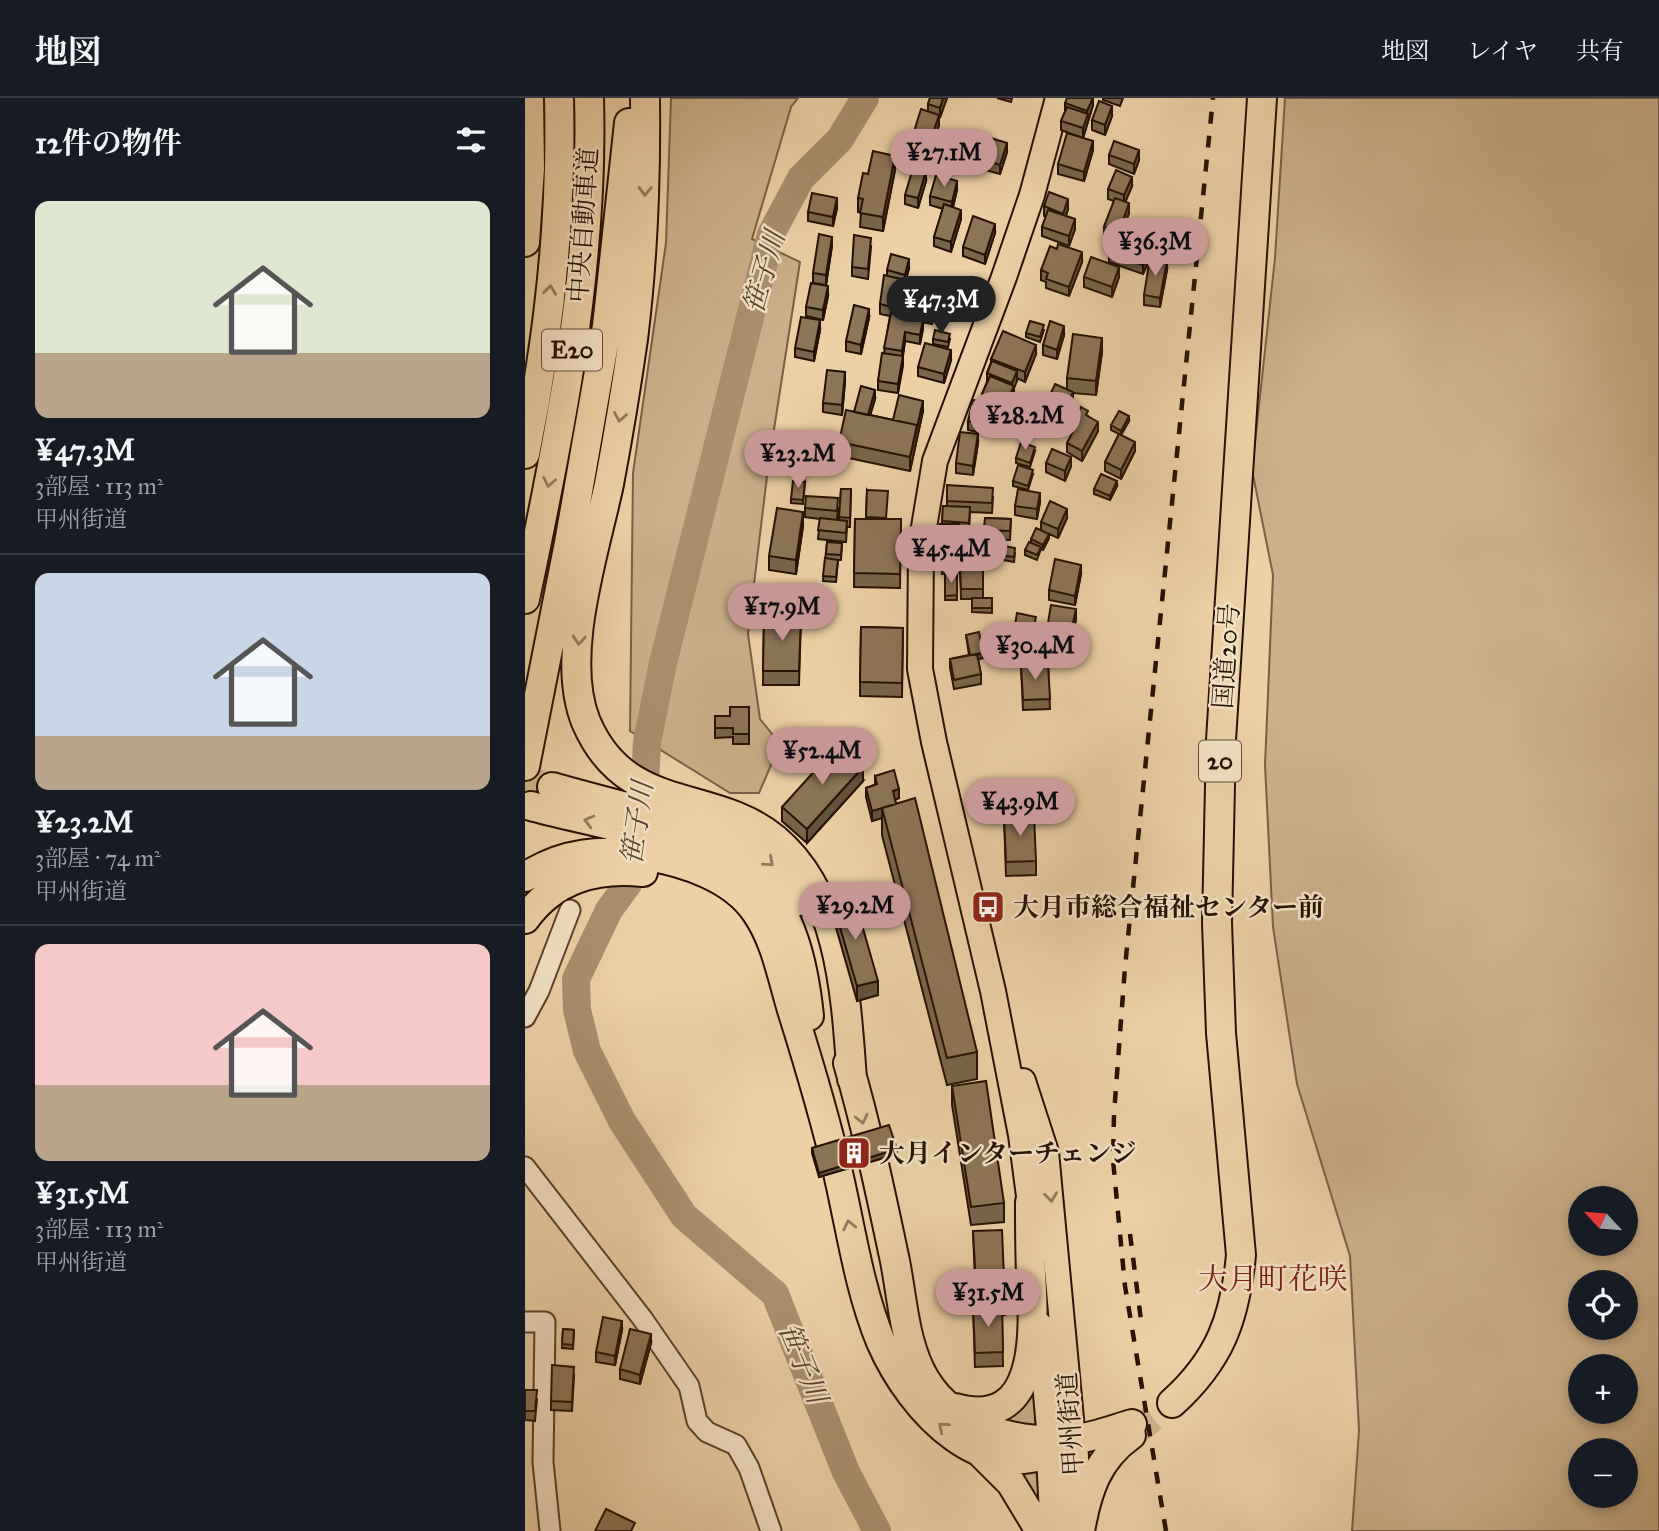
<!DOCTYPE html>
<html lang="ja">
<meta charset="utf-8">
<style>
:root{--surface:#171b24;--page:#20242c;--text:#f1f3f6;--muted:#9ea1a6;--line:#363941;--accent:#c59692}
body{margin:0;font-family:"IM FELL Great Primer","Noto Serif JP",serif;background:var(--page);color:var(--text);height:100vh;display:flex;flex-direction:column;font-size:26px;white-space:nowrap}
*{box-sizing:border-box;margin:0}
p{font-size:23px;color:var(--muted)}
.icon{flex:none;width:38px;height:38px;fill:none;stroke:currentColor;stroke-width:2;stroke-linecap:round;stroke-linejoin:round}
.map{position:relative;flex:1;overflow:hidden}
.details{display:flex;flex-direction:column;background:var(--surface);width:525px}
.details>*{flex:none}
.needle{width:46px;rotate:296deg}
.controls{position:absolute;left:1043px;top:1088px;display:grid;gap:14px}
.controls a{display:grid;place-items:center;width:70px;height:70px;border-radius:50%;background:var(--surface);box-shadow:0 4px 10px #0003;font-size:35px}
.price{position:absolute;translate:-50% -60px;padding:0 16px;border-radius:24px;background:var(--accent);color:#111;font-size:23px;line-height:46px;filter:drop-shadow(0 2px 4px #0008)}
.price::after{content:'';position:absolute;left:50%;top:42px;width:21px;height:16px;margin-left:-10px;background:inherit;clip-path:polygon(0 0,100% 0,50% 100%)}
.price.active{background:#222;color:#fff}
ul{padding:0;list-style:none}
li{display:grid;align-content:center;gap:14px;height:371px;padding:0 35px}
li+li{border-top:2px solid var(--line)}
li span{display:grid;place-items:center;height:217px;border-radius:14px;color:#555}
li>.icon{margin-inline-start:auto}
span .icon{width:126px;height:126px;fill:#fffc;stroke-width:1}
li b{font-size:30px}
h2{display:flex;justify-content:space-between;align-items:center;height:84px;padding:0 35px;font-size:30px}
header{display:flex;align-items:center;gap:42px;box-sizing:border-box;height:98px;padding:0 35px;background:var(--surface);border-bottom:2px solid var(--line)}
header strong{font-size:33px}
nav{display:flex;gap:38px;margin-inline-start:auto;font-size:24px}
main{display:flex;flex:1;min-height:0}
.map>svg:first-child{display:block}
</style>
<header>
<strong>地図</strong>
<nav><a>地図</a><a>レイヤ</a><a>共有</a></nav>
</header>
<main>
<section class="details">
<h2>12件の物件<svg class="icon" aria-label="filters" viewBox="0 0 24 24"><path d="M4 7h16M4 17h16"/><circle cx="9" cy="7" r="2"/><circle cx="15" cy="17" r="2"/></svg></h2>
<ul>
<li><span style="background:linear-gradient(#dfe7d0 70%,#b9a48a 0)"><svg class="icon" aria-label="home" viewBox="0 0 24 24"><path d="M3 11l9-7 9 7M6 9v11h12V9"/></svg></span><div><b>¥47.3M</b><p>3部屋 · 113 m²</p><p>甲州街道</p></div></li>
<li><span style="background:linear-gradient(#c9d6e8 75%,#b9a48a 0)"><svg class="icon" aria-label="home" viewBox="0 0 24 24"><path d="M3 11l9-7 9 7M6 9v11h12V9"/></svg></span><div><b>¥23.2M</b><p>3部屋 · 74 m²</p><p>甲州街道</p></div></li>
<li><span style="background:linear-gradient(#f6c9c9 65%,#b9a48a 0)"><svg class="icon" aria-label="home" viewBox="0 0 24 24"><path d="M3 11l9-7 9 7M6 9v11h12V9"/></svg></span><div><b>¥31.5M</b><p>3部屋 · 113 m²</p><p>甲州街道</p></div></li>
</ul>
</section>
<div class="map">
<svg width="1134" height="1433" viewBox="0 0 1134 1433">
<rect width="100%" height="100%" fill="#ecd1a7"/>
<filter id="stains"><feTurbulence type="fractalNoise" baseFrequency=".00286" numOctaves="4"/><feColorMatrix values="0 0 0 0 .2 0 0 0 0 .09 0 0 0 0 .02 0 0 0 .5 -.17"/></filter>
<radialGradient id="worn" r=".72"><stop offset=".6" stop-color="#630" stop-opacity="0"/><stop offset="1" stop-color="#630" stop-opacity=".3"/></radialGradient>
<path fill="#cab08b" stroke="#786047" stroke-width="2" fill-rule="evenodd" d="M146 0H273L266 9 227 141 275 164 243 370 223 536 235 621 255 646 234 695H205L105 633 108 375 141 145Z
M760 0H1134V1433H827L834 1332 825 1158 772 986 748 829 740 667 748 477 727 372 750 160ZM1055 1101H1101V1146H1055ZM1055 1185H1101V1230H1055ZM1055 1269H1101V1314H1055ZM1055 1353H1101V1398H1055Z
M508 1289 511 1335 479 1331 475 1318Z
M513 1368 517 1417 486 1372Z"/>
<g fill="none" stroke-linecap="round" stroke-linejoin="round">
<path stroke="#a8906f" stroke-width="28" d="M119 708 122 644 138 565 246 136 276 80 315 41 340 0
M115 752 103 786 84 812 51 881 52 912 62 953 97 1023 159 1118 250 1196 321 1374 352 1433"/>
<path stroke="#ceb48e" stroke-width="28" stroke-dasharray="28 14" stroke-linecap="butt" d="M0 682 27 689
M606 1337 647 1305"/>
<defs>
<path id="minor" d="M0 919 14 893 45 812
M0 1069 117 1220 164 1288 172 1323 182 1334 211 1347 224 1370 246 1433
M0 1224H20L18 1364 25 1433"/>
<path id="major" d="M498 983 521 1054 548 1342
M507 1121 496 1037 468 893 409 644 395 571 396 447 410 363 479 179 507 97 533 0
M515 1227 525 1342"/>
<path id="highway" d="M120 0C121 81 118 161 108 241 101 290 93 338 84 386 70 453 34 558 61 624 101 718 187 689 250 741 317 797 321 901 327 981
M0 144 5 70 4 0
M0 356C24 240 37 119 34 0
M0 501C35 336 69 169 64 0
M0 668 44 445 82 228 104 25
M27 689C62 699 97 708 132 717 189 732 244 746 274 803
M6 708C56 722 196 747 229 777 267 811 279 869 284 918
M0 779C38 754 76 751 121 758 160 764 208 780 231 814 251 843 257 879 267 912 284 966 300 1020 313 1075 326 1131 334 1191 356 1244 386 1313 462 1396 542 1346
M0 821C29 781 70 769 118 774
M323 965C342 1030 356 1097 370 1163 377 1199 379 1239 395 1272 422 1328 487 1346 545 1342 566 1340 587 1332 607 1326
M647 1305C695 1262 710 1220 716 1157L696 935 692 825 696 642 737 0
M430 1310C517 1334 509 1228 506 1175 505 1151 505 1128 505 1104
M525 1342 530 1433
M548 1342 552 1412
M456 1355 486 1385 515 1433
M555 1433C562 1393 572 1361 606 1337"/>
</defs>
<use href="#minor" stroke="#57412c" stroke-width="23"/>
<use href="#major" stroke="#251103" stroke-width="28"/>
<use href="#highway" stroke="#251103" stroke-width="32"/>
<use href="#minor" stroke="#f3e1c6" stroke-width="19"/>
<use href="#major" stroke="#ecd1a7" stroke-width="24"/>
<use href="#highway" stroke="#ecd1a7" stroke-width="28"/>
<path stroke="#251103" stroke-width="4.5" stroke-dasharray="12 12" stroke-linecap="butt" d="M605 1136 617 1230
M641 1433 600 1188 588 1062 589 1016 600 869 688 0"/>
</g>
<path fill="#78654c" stroke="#251103" stroke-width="2" d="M405 0H422L414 19V27L405 55 387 49V40L403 14V6Z
M472 0H487L486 4Z
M568 0V7L558 40 568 52 559 83 533 76V66L557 40 536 32V23L540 14V5Z
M578 0H598L595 8 578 2Z
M587 18 580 37 567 32V22Z
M482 54 475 76 439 66V56Z
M584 57 614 62 609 76 584 66Z
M370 72 358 133 335 129 336 114H333V100Z
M401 83 393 110 380 106V97Z
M607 88 600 104 604 115 594 142 624 162 618 176 584 164V155L589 142 579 138V129L589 103 583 101V91Z
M432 92 428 109 436 121 426 154 409 148V139L418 111 405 107V98Z
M519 108 543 111 541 118 550 131 544 148 517 138V129L521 119 519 118Z
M312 110 308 128 283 123V114Z
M470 135 460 166 438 158V149Z
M307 148 301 187 288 185V175Z
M346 149 343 181 327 178V169Z
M557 164 544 198 521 190V184L516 182V172Z
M384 170 380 186H379L375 217 387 220V212L410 210 407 226 398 224V231L395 246 380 243 373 295 353 292V283L359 255 365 218 355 216V206L362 178V172Z
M642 172 635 209 619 207V197Z
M559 179H594L587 199 559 189Z
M303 198 298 222 281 218V209Z
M344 220 336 256 321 253V243Z
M295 232 289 263 270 259V250Z
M519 232 515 244 501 239V235Z
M539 237 532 261 518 257V247Z
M408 241H425L423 249 408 246Z
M577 254 571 297 548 295V303L537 327 519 319V310L542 291V280Z
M511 256 500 284 492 280 489 290V297L481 316 468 310V316L464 337 443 332V323L457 304V296L462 284V275L466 264V261Z
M426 262 419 285 393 278V269Z
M320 284 317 317 298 314V305Z
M350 301 345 317 368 322 398 313 385 373 314 358V344L329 314Z
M563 318 573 333 557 363 542 354V345L547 336V326Z
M515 323 508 339 499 335V330Z
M604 323 596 337 610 353 596 381 580 373V364L594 336 586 332V327Z
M453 345 448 377 431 375V365Z
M510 353 505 369 491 365V360Z
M521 365 546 368 540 383 521 374Z
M508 376 503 392 488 388V383Z
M280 384 278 406 266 405V401Z
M592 388 585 402 569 396V391Z
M316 391H326L325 429H322L321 444 293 441 295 421 280 419V410H313L312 422H314Z
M342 392 362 421H376L375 490 329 489 330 421H341Z
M468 399 467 415 445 414 444 434H434L433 475 417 476 415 426H417L418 408H422V403Z
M515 404 512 421 490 417V408Z
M460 420 486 421 485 442 459 441Z
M542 420 533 440 524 436V440L518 452 516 451 512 462 500 457V452L506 444V441L516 432V424Z
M278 428 271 476 244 472V458Z
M302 444 317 445 316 462H313L311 484 298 483Z
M490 455 489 464 467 460V456Z
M435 469H458V500H467V515L447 514V501H436Z
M420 476 432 497V502H420Z
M556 476 550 507 524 502V492Z
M239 518H276L274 587H238Z
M551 521 547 539 523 534V525Z
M511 528 515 538 512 559 495 556V544L489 542V533Z
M336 529 378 530 377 599 335 598Z
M441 537 458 560 453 561 456 576V586L429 591 425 570V561L444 557Z
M523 566 525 611 498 612 496 567Z
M224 609V646H208V639L190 640V618H205Z
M350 678 374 700 370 702 452 954V981L422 987 357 737V720L347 723 341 699V690L350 687Z
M338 683 282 745 257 723V709Z
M479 718 511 763V777L481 778Z
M308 805 353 897 332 903 308 819Z
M427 988 479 1105V1124L446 1127 427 1007Z
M287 1050 372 1056 294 1079 287 1055Z
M448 1133 480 1203V1217H477L478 1268 450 1269 448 1209 451 1208Z
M38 1231 49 1232 48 1251 37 1250Z
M97 1232 90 1267 71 1264V1254Z
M126 1245 115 1286 95 1281V1271Z
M49 1278 47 1313 26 1312V1303Z
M0 1292 12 1301 10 1323 0 1322Z"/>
<path fill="#62523e" stroke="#251103" stroke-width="2" d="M418 0H422L415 20V10Z
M568 0V7L558 40V30L562 17V13Z
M587 8V18L580 37V27Z
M414 17V27L405 55V45Z
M568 43V52L559 83V74Z
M482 45V54L475 76V67Z
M614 52V62L609 76V66Z
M370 58V72L358 133V119Z
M401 73V83L393 110V100Z
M607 79V88L599 107V97Z
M432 83V92L427 113V104Z
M312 100V110L308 128V119Z
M543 101V111L538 125V116Z
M604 105V115L594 144V134Z
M436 112V121L426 154V144Z
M550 121V131L544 148V138Z
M470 126V135L460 166V157Z
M307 139V148L301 187V177Z
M624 152V162L618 176V167Z
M557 154V164L544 198V189Z
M384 161V170L380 186V177Z
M642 163V172L635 209V200Z
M594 169V179L587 199V189Z
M379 182V191L374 220V211Z
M303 188V198L298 222V212Z
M410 200V210L407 226V216Z
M344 211V220L336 256V247Z
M295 222V232L289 263V254Z
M398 222V231L395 246V237Z
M539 228V237L532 261V252Z
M380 234V243L377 263V253Z
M577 240V254L571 297V283Z
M511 247V256L500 284V274Z
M426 252V262L419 285V276Z
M378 258V268L373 295V286Z
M492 273V283L489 290V297L481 316V306L487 292V285Z
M320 274V284L317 317V307Z
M350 292V301L342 328V318Z
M548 294V303L537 327V318Z
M398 303V313L385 373V359Z
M468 306V316L464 337V327Z
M515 318V323L508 339V334Z
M604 318V323L596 337V333Z
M573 324V333L557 363V353Z
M453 336V345L448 377V368Z
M610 344V353L596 381V372Z
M546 359V368L540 383V373Z
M592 383V388L585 402V398Z
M515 395V404L512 421V411Z
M542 411V420L533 440V431Z
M278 414V428L271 476V462Z
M524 436V440L518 452V447Z
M556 467V476L550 507V498Z
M551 511V521L547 539V529Z
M515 529V538L512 559V550Z
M477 544V549L461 553V548Z
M458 555V560L446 563V558Z
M338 669V683L282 745V731Z
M374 691V700L368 702V693Z
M357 710V720L347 723V713Z
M353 883V897L332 903V888Z
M372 1051V1056L294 1079V1075Z
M97 1223V1232L90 1267V1258Z
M126 1236V1245L115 1286V1277Z"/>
<path fill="#8c7558" stroke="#251103" stroke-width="2" d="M405 0H418L415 10 403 6Z
M542 0H568L562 13 540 5Z
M574 3 587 8 580 27 567 22Z
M542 9 563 16 558 30 536 23Z
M396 11 414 17 405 45 387 40Z
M446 34 482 45 475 67 439 56Z
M542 35 568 43 559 74 533 66Z
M589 43 614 52 609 66 584 57Z
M348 53 370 58 358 119 335 115 338 101 333 100 338 75 343 76Z
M388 70 401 73 393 100 380 97Z
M591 72 607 79 599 97 583 91Z
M411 77 432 83 427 104 405 98Z
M524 94 543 101 538 116 519 108Z
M287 95 312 100 308 119 283 114Z
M590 100 604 105 594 134 579 129Z
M419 106 436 112 426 144 409 139Z
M523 112 550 121 544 138 517 129Z
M448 118 470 126 460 157 438 149Z
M294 136 307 139 301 177 288 175Z
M329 137 346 140 343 171 327 169Z
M590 140 624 152 618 167 584 155Z
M533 146 557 154 544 189 521 181 523 175 516 172 525 148 532 151Z
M366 156 384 161 380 177 362 172Z
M566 159 594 169 587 189 559 179Z
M625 160 642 163 635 200 619 197Z
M359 177 379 182 374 211 355 206Z
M286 185 303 188 298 212 281 209Z
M390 197 410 200 407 216 387 212Z
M329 207 344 211 336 247 321 243Z
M366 215 398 222 395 237 380 234 377 253 359 250Z
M276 219 295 222 289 254 270 250Z
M505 223 519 227 515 239 501 235Z
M525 223 539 228 532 252 518 247Z
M410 232 425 236 423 244 408 241Z
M478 233 511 247 500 274 466 261Z
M548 236 577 240 571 283 542 280Z
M400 245 426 252 419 276 393 269Z
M357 255 378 258 373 286 353 283Z
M467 263 492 273 487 285 462 275Z
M302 272 320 274 317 307 298 305Z
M465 278 489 288 481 306 457 296Z
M530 286 548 294 537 318 519 310Z
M336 288 350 292 343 317 329 314Z
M374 297 398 303 392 329V327L368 322Z
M448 302 468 306 464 327 443 323Z
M556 309 563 313 561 317 573 324 557 353 542 345 551 328 547 326Z
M321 312 392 327 385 359 314 344Z
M594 313 604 318 596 333 586 327Z
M506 314 515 318 508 334 499 330Z
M435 334 453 336 448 368 431 365Z
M594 336 610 344 596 372 580 364Z
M496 344 510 349 505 365 491 360Z
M527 351 546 359 540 373 521 365Z
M493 367 508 372 503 388 488 383Z
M576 376 592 383 585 398 569 391Z
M268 383 280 384 278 402 266 401Z
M422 387 468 390 467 405 422 403Z
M316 391H326L325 420 314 419Z
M493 391 515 395 512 411 490 408Z
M342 392 363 393 361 420 341 419Z
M281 398 313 400 312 413 280 410Z
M525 403 542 411 533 431 516 424Z
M418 408 445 409 444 425 417 423Z
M252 410 278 414 271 462 244 458Z
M295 420 322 423 321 435 293 432Z
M460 420 486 421 485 433 459 432Z
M330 421H376L375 476 329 475Z
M415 426H434L433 466H417Z
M511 430 524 436 518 447 506 441Z
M302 444 317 445 316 457 301 456Z
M504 444 516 449 512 457 500 452Z
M468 446 490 450 489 459 467 456Z
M300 460 313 462 311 479 298 478Z
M530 461 556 467 550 498 524 492Z
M435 469H458V491H436Z
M420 476H432V497L420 498Z
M447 500H467V510H447Z
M526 507 551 511 547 529 523 525Z
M492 515 511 519 509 528 515 529 512 550 495 547 497 534 489 533Z
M239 518H276L274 573H238Z
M336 529 378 530 377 585 335 584Z
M474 533 477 544 461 548 458 537Z
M454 534 458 555 445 557 441 537Z
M452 556 456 576 429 582 425 561Z
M523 566 525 601 498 602 496 567Z
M205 609H224V636H208V630H190V618H205Z
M313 647 338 669 282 731 257 709Z
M369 672 374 691 368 693 371 706 347 713 341 690 352 686 350 678Z
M390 700 452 954 422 960 357 710Z
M509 716 511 763 481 764 479 718Z
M329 799 353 883 332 888 308 805Z
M461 983 479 1105 446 1109 427 988Z
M364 1027 372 1051 294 1075 287 1050Z
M477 1132 480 1203 452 1204 448 1133Z
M477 1207 478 1254 450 1255 448 1209Z
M78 1219 97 1223 90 1258 71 1254Z
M38 1231 49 1232 48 1247 37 1246Z
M105 1231 126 1236 115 1277 95 1271Z
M27 1267 49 1269 47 1304 26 1303Z
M0 1292H12L10 1313H0Z
M81 1411 110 1425 106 1433H70Z"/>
<defs><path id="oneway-chevron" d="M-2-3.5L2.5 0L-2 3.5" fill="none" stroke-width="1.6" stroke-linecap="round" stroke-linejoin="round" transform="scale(1.75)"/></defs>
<g stroke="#927b5d">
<use href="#oneway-chevron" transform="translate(120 93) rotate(91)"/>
<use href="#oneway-chevron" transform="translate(25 192) rotate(-83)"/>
<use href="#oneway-chevron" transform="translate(95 319) rotate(100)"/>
<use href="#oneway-chevron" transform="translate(24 384) rotate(101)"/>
<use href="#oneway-chevron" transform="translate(54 542) rotate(95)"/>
<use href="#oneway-chevron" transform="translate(64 723) rotate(-165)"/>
<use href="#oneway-chevron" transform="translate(244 764) rotate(42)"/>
<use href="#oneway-chevron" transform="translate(337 1021) rotate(77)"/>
<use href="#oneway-chevron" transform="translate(526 1099) rotate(83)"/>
<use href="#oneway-chevron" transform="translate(324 1127) rotate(-103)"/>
<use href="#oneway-chevron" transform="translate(418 1329) rotate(-140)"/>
</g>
<defs>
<symbol id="bus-square" viewBox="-11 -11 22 22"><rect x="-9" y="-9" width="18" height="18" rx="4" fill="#8f2418" stroke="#f3e1c6"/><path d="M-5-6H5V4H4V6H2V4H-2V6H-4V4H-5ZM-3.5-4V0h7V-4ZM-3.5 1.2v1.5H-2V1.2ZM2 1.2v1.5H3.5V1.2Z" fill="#fff"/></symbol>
<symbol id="building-square" viewBox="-11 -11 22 22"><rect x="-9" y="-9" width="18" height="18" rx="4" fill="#8f2418" stroke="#f3e1c6"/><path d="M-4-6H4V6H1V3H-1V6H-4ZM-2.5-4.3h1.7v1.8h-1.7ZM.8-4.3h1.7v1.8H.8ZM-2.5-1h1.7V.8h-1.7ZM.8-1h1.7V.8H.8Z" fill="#fff"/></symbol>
</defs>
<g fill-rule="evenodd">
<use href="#bus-square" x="444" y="790" width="38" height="38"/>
<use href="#building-square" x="310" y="1036" width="38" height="38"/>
</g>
<g text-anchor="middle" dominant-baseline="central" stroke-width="5" stroke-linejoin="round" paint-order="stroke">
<g fill="#f3e1c6" stroke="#634f3e" stroke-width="2">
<rect x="17" y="231.5" width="60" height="41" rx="5"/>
<rect x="674" y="642.5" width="42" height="41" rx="5"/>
</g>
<g font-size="24" font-weight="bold" fill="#251103">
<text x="47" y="252">E20</text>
<text x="695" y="663">20</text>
</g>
<g font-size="26" fill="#251103" stroke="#f3e1c6">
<text transform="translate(58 127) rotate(-86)">中央自動車道</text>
<text transform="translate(701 558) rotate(-86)">国道20号</text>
<text transform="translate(545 1326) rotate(-94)">甲州街道</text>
</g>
<g font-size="26" font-weight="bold" fill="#251103" stroke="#f3e1c6" text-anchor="start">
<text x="488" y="809">大月市総合福祉センター前</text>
<text x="354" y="1055">大月インターチェンジ</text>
</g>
<g font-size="28" font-style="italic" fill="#59442e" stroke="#f3e1c6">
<text transform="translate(239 174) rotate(-74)">笹子川</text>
<text transform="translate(112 725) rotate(-82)">笹子川</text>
<text transform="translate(278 1265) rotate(68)">笹子川</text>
</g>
<g font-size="30" fill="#7a1f14" stroke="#f3e1c6">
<text x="748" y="1181">大月町花咲</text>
</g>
</g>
<rect width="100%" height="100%" filter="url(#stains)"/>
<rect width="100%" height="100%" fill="url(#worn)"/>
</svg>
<div class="controls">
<a><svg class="needle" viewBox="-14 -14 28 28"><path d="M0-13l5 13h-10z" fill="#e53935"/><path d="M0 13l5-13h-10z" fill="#9ea1a6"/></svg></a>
<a><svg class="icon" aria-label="locate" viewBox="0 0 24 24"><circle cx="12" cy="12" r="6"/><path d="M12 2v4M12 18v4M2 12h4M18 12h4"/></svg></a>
<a>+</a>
<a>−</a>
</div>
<b class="price" style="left:419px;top:91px">¥27.1M</b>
<b class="price" style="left:630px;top:180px">¥36.3M</b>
<b class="price active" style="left:416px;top:238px">¥47.3M</b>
<b class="price" style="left:500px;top:354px">¥28.2M</b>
<b class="price" style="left:273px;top:392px">¥23.2M</b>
<b class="price" style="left:426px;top:487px">¥45.4M</b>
<b class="price" style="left:257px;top:545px">¥17.9M</b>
<b class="price" style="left:510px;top:584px">¥30.4M</b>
<b class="price" style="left:297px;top:689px">¥52.4M</b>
<b class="price" style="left:495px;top:740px">¥43.9M</b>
<b class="price" style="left:330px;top:844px">¥29.2M</b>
<b class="price" style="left:463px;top:1231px">¥31.5M</b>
</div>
</main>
